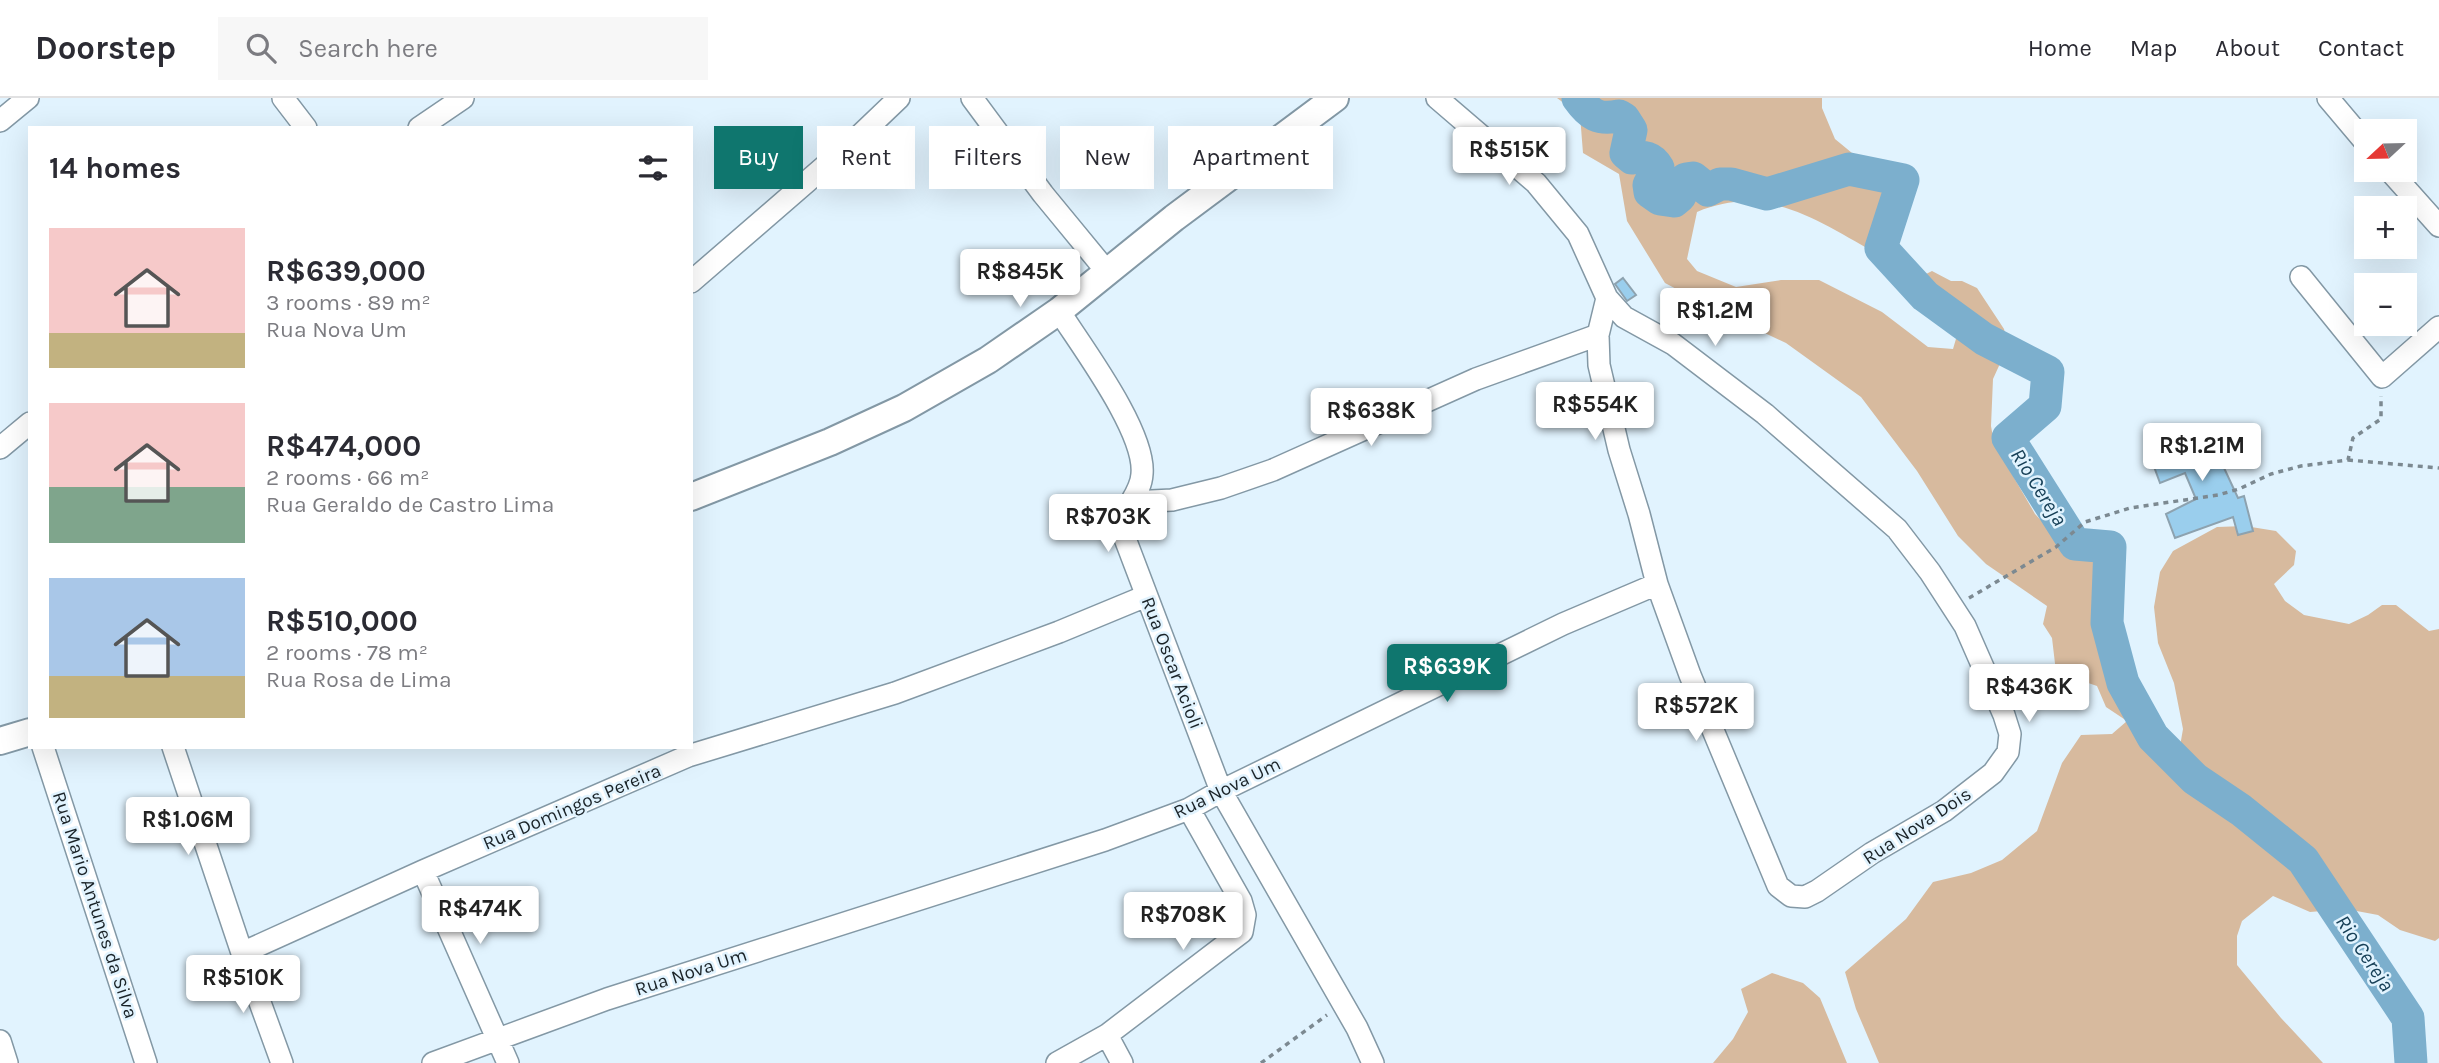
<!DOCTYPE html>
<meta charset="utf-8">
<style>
:root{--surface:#fff;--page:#f7f7f7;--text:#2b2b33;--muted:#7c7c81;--line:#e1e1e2;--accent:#0f766e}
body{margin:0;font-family:Karla,sans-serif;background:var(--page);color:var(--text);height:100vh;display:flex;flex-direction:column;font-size:26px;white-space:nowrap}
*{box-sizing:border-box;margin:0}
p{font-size:23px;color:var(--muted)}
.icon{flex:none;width:38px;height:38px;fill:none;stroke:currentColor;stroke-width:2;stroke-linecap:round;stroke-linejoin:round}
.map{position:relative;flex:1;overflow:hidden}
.details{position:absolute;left:28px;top:28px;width:665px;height:623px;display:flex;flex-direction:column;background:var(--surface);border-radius:0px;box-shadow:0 7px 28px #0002}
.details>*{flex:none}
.guide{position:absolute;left:714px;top:28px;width:665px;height:63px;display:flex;gap:14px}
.needle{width:46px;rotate:248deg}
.fabs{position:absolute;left:2354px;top:21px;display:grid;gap:14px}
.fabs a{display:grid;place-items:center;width:63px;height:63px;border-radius:0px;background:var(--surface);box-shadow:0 7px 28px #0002;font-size:35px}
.price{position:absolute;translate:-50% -60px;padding:0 16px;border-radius:7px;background:#fff;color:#222;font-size:23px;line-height:46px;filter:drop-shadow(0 2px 4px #0008)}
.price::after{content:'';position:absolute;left:50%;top:42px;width:21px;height:16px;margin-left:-10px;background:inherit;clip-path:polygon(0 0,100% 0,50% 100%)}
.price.active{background:var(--accent);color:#fff}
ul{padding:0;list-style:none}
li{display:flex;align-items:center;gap:21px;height:175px;padding:0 21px}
li span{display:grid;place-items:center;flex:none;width:196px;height:140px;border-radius:0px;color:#555}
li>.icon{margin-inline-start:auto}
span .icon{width:84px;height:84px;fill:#fffc;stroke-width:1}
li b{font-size:30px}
h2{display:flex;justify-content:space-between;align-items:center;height:84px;padding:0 21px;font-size:30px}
.pill{padding:0 24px;border-radius:0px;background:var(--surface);box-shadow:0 7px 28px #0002;font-size:24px;line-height:63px}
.pill.active{background:var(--accent);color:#fff}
header{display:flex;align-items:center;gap:42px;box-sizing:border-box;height:98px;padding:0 35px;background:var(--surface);border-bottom:2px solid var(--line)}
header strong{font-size:33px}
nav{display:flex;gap:38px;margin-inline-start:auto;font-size:24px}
.search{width:490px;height:63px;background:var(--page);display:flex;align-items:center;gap:18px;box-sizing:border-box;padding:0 24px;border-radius:0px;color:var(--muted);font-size:26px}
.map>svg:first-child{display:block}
</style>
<header>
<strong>Doorstep</strong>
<div class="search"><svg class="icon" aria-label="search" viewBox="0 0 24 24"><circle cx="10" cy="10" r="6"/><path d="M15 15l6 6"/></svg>Search here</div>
<nav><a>Home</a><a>Map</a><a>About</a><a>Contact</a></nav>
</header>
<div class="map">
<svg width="2439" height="965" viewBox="0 0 2439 965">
<rect width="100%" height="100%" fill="#e1f3fe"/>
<path fill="#d7ba9e" d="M1557 0H1822V10L1835 41 1903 97 1907 113 1900 140 1887 161C1824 128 1771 83 1697 114L1687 161 1697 173 1736 189 1781 182H1819L1882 214 1928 249 1953 251 1958 234 1931 203 1922 178 1932 173 1951 183H1962L1977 190 2004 231 2008 248 1993 281 1991 328 1994 345 2035 416 2056 438 2108 467 2120 497 2122 531 2121 583 2124 597 2144 618 2163 660 2179 654 2183 631 2174 585 2158 545 2154 509 2160 474 2173 453 2217 429 2245 428 2276 433 2296 453 2294 467 2274 486 2285 503 2304 517 2349 526 2368 517 2382 507H2396L2429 533 2439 531V840L2435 843 2400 832 2378 817 2346 811 2310 814 2273 798 2242 823 2237 838V867L2281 920 2323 965H1879L1856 911 1845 874 1906 821 1933 784 1971 775 2002 762 2037 733 2062 665 2081 637 2112 636 2127 623 2106 609 2097 588 2056 574 2052 540 2043 526 2047 508 1986 466 1958 438 1917 373 1861 299 1786 245 1716 212 1665 185 1627 123 1619 76 1583 55 1580 17Z
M1772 875 1803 885 1820 900 1847 965H1713L1733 941 1748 914 1741 891Z"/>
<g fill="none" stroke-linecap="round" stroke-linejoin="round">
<path stroke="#7cafcd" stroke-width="33" d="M1578 0C1590 17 1598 22 1619 18L1624 21 1631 32 1626 55 1632 60C1644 58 1652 59 1658 70L1649 87 1650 94 1660 101 1674 103 1680 98 1686 81 1693 80 1708 92 1720 86H1731L1767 96 1849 71 1903 82 1881 150 1925 198 1984 241 2048 274 2045 308 2008 340 2075 446 2110 449 2107 525 2123 585 2153 639 2195 681 2241 712 2303 762 2408 920 2411 965"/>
</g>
<path fill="#9aceed" stroke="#8da2af" stroke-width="2" d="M1623 180 1636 197 1627 203 1615 186Z
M2220 327 2229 353 2218 357 2238 400 2244 398 2253 433 2238 437 2233 419 2175 440 2166 416 2196 401 2185 375 2160 385 2149 355 2189 337 2190 340Z"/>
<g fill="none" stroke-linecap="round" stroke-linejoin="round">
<defs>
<path id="minor" d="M283 0 306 30
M972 0 1043 96 1108 175
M1437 0 1536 85 1578 136 1607 200 1624 219 1673 246 1765 316 1897 431 1930 474 1965 528 2004 617 2010 636 2008 654 1993 675 1944 713 1872 755 1817 793 1805 799 1791 798 1778 788 1690 577 1657 486 1639 416 1619 352 1599 267 1598 237 1607 200
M2328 0 2366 45
M0 23 28 0
M419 30 463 0
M2389 72 2439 128
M2301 179 2382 279 2439 229
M691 184 855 42 899 0
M1059 213C1082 249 1146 334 1142 376 1141 397 1122 410 1121 430L1221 693 1357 930 1373 965
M0 350 30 325
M1132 404 1172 402 1221 390 1273 372 1476 281 1598 237
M43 649 146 965
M173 649 242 855 282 965
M423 773 508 965
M242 855 423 773 688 658 895 595 1059 534 1146 498
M1107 937 1122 965
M0 943 7 965
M433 965 607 901 1105 742 1189 711 1221 693 1563 526 1657 486
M1057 965 1107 937 1242 834 1245 817 1241 803 1189 711"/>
<path id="tertiary" d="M691 399 830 344 904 310 988 262 1059 213 1174 120 1335 0
M0 643 30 634"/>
</defs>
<use href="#minor" stroke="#8398a5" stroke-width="24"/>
<use href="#tertiary" stroke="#8398a5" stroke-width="30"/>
<path stroke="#7c8991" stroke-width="3.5" stroke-dasharray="5 5" stroke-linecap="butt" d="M2348 362 2439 370
M1969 500 2056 449 2085 424 2130 410 2218 397 2239 391 2271 376 2301 368 2348 362 2353 340 2381 321V298
M1261 965 1327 917"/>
<use href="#minor" stroke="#fff" stroke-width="21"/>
<use href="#tertiary" stroke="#fff" stroke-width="26"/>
</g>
<g text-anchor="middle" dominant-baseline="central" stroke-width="5" stroke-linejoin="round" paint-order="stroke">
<g font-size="19" fill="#1a2328" stroke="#e1f3fe">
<text transform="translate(1172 565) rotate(69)">Rua Oscar Acioli</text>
<text transform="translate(1227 690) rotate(-26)">Rua Nova Um</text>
<text transform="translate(572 709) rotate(-23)">Rua Domingos Pereira</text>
<text transform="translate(1917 728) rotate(-33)">Rua Nova Dois</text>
<text transform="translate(95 807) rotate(72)">Rua Mario Antunes da Silva</text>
<text transform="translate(691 874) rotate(-18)">Rua Nova Um</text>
</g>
<g font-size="21" font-style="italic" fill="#184158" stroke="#e1f3fe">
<text transform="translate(2039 389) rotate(58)">Rio Cereja</text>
<text transform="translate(2365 855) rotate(56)">Rio Cereja</text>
</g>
</g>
</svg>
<div class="fabs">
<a><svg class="needle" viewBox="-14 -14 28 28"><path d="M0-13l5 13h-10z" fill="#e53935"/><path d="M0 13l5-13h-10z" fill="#7c7c81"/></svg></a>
<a>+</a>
<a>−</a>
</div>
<b class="price" style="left:1509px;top:89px">R$515K</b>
<b class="price" style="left:1020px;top:211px">R$845K</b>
<b class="price" style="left:1715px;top:250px">R$1.2M</b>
<b class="price" style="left:1595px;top:344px">R$554K</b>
<b class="price" style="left:1371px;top:350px">R$638K</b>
<b class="price" style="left:2202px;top:385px">R$1.21M</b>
<b class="price" style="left:1108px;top:456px">R$703K</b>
<b class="price active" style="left:1447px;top:606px">R$639K</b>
<b class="price" style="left:2029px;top:626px">R$436K</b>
<b class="price" style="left:1696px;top:645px">R$572K</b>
<b class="price" style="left:188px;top:759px">R$1.06M</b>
<b class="price" style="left:480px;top:848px">R$474K</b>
<b class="price" style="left:1183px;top:854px">R$708K</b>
<b class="price" style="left:243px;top:917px">R$510K</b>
<div class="guide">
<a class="pill active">Buy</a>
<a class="pill">Rent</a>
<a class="pill">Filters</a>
<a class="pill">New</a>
<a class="pill">Apartment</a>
</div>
<section class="details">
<h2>14 homes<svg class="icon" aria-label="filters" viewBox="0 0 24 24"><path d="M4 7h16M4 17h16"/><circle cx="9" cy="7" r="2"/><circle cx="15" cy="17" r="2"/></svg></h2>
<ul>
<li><span style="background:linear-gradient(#f6c9c9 75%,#c2b280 0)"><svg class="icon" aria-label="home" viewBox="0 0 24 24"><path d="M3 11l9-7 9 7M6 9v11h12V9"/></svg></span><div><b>R$639,000</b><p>3 rooms · 89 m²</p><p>Rua Nova Um</p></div></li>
<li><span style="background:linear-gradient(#f6c9c9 60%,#7fa58c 0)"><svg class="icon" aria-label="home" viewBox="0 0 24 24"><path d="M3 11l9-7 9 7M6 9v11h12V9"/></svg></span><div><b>R$474,000</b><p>2 rooms · 66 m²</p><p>Rua Geraldo de Castro Lima</p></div></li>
<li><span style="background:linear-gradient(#a9c7e8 70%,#c2b280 0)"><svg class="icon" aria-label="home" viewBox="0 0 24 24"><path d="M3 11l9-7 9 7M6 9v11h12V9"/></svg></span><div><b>R$510,000</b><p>2 rooms · 78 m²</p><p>Rua Rosa de Lima</p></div></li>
</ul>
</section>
</div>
